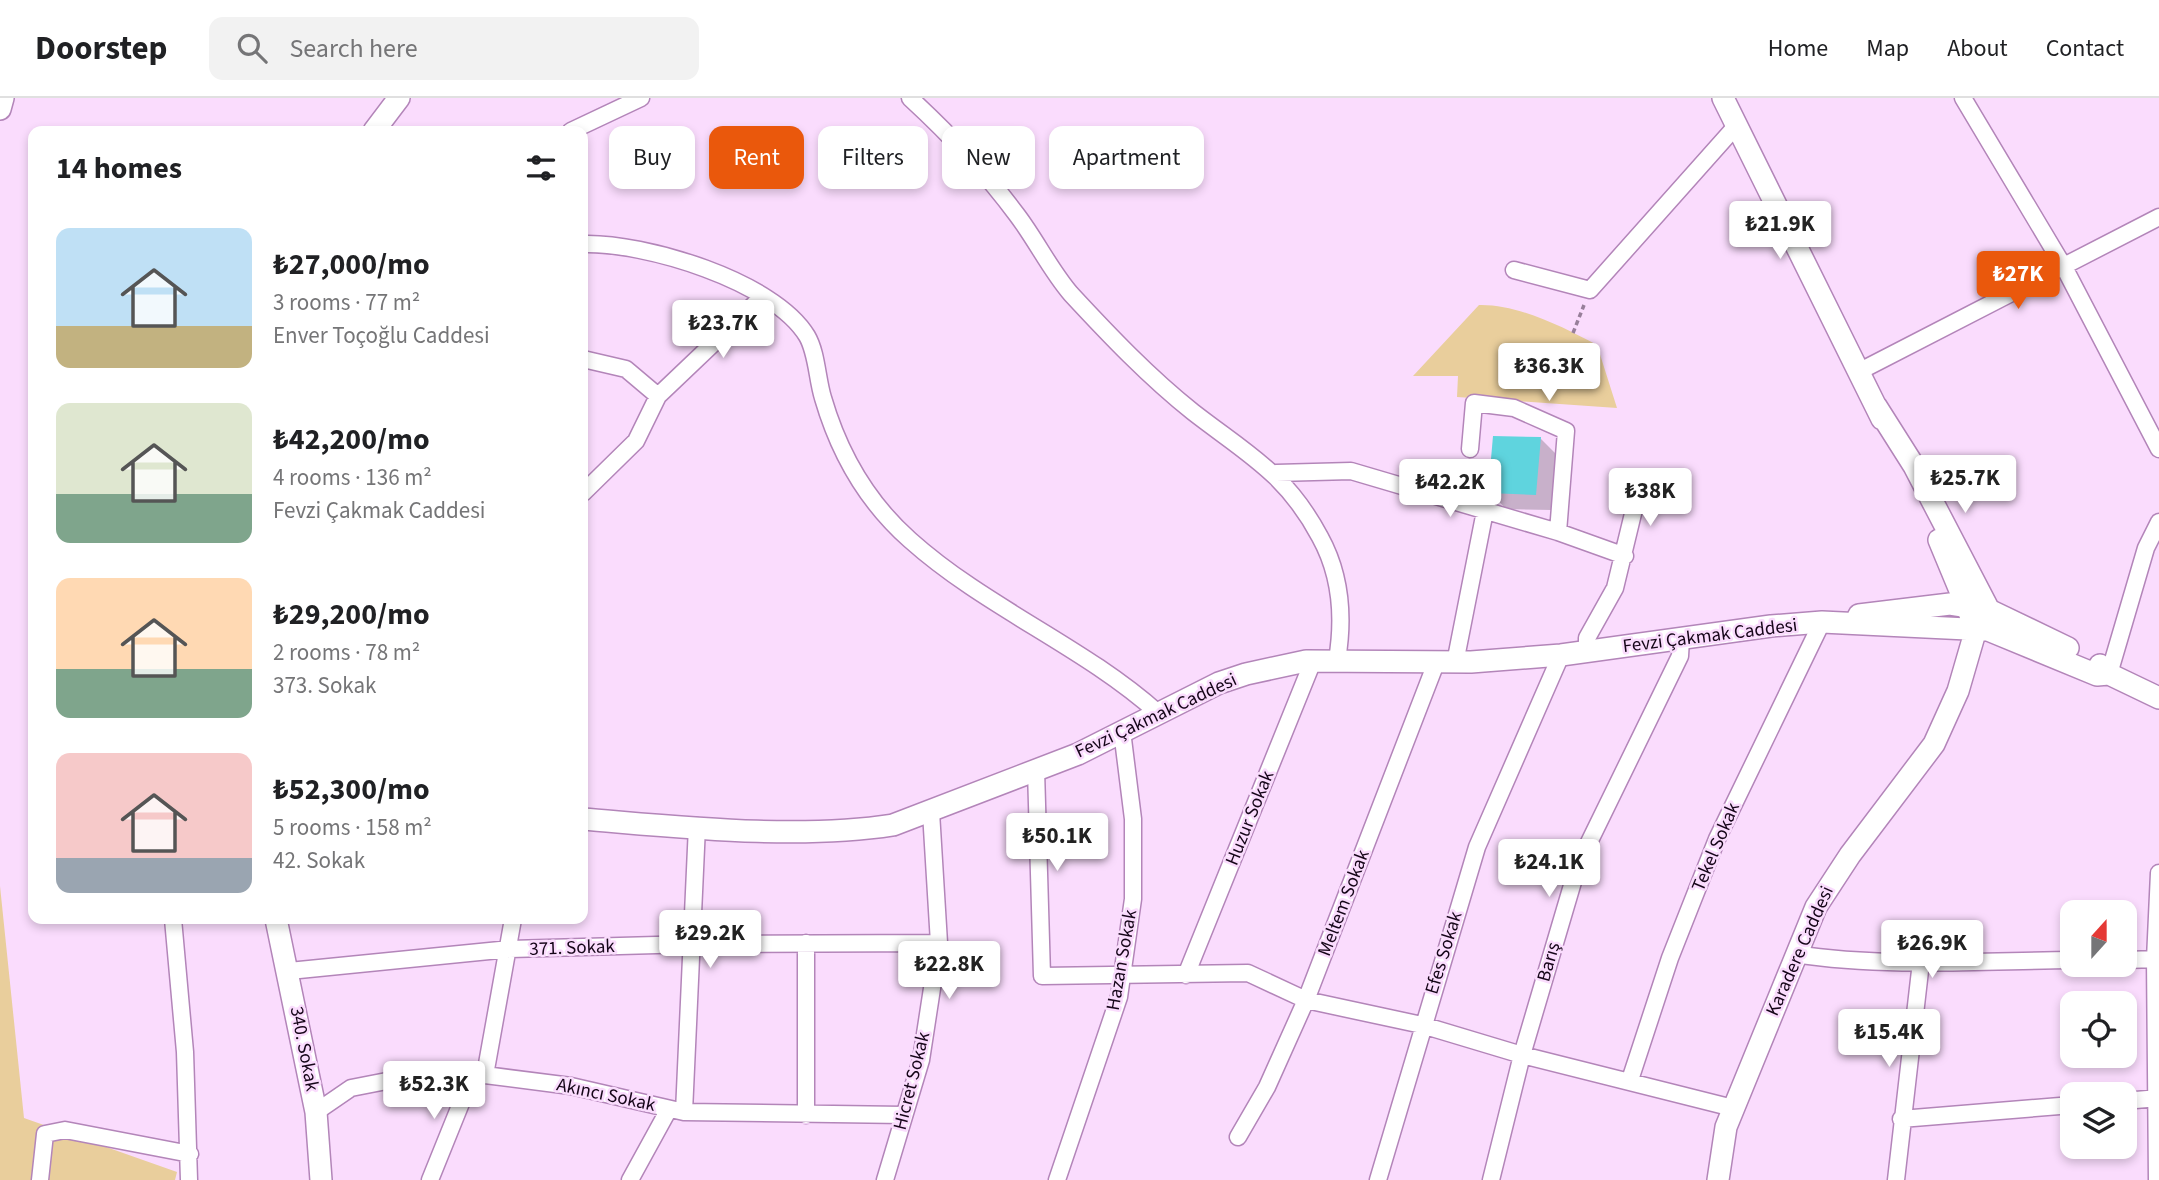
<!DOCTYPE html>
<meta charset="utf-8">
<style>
:root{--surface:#fff;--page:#f2f2f2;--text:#202124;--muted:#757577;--line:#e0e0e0;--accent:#ea580c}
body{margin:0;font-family:"Source Sans 3",sans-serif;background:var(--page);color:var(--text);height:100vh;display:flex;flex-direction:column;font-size:26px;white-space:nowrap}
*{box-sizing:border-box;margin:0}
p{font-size:23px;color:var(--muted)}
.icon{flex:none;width:38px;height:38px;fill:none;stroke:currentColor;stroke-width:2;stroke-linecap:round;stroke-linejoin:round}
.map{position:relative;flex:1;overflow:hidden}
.drawer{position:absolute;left:28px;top:28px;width:560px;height:798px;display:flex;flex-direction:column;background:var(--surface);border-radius:14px;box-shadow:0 4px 10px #0003}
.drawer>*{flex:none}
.guide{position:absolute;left:609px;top:28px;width:665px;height:63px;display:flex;gap:14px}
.needle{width:46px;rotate:21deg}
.fabs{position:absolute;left:2060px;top:802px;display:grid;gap:14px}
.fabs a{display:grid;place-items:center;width:77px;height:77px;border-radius:14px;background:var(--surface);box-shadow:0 4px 10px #0003;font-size:35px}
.price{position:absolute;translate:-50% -60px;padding:0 16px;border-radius:7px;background:#fff;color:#222;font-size:23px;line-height:46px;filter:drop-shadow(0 2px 4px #0008)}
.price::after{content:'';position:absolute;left:50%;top:42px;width:21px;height:16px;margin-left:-10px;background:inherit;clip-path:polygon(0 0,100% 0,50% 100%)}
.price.active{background:var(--accent);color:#fff}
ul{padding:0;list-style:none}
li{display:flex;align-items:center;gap:21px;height:175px;padding:0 28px}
li span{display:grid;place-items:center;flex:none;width:196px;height:140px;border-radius:14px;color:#555}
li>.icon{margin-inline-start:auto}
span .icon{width:84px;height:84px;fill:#fffc;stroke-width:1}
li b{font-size:30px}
h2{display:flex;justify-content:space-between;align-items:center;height:84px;padding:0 28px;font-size:30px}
.pill{padding:0 24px;border-radius:14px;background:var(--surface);box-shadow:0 4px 10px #0003;font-size:24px;line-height:63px}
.pill.active{background:var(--accent);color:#fff}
header{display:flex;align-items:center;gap:42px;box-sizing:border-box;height:98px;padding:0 35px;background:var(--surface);border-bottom:2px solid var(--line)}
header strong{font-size:33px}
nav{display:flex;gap:38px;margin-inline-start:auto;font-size:24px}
.search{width:490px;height:63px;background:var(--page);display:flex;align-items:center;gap:18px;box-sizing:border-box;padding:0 24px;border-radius:14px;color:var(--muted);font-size:26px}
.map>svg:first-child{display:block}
</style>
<header>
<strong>Doorstep</strong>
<div class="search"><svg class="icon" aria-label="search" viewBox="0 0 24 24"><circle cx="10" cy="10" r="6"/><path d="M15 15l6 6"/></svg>Search here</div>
<nav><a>Home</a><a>Map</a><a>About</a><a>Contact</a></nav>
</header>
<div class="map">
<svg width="2159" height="1082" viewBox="0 0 2159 1082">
<rect width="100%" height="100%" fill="#fadcfd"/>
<path fill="#e9ce9c" d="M1479 207C1518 206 1563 229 1597 247L1617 310 1457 299 1458 278H1413Z
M0 788 24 1020 177 1074 175 1082H0Z"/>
<path fill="#0003" d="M1540 340 1557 357 1552 412 1506 411 1490 394Z"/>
<path fill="#5fd4de" d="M1493 338 1541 339 1536 397 1488 395Z"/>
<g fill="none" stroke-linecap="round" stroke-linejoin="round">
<defs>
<path id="street" d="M910 0C948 35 986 75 1017 117 1036 142 1051 173 1071 196 1109 237 1149 279 1193 314 1247 356 1286 375 1320 439 1341 477 1344 520 1337 562
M1963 0 2064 169 2159 351
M571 33 641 0
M583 146C644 144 774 183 807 238 817 255 817 281 823 300 839 355 867 404 910 442 986 510 1083 548 1158 615
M1514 172 1590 192 1736 28
M583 261 626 271 658 298
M1860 273 2159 119
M1470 351 1474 305 1514 310 1566 333 1558 434
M1276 375 1351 373 1558 434 1625 458
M583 395 636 343 658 298 762 199
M1587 553V540L1615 490 1638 395
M1455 565 1485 413
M2109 576 2146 450 2159 424
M1036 672 1042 878 1248 875 1306 902 1422 927 1522 957 1733 1010
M173 821 185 954 189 1082
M1795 856C1886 870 1980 863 2072 862
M2124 862 2159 861
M289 873 510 851 693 846 939 845
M1186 877 1313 563
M485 977 513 821
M1630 982 1670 860 1717 741 1822 524
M2124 1003 2159 1000
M316 1014 351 990 397 981 485 977 571 988 684 1014 904 1017
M684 1014 697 728
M806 1017V845
M1901 1021 2072 1007
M1238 1039 1267 989 1306 902 1436 565
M40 1082 45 1036 65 1032 190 1056
M430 1082 472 978
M630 1082 669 1011
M885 1082 921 962 939 845 931 714
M1057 1082 1119 899 1133 801V721L1122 633
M1378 1082 1477 749 1561 557
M1491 1082 1522 957 1578 767 1680 558 1681 541
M1896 1082 1921 864
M2157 1082 2155 861 2159 775"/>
<path id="secondary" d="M1723 0 1882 321
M0 11 3 0
M374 33 399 0
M1939 442 1976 531
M1859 517 1950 506 1989 512 2068 550
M2100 567 2109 576 2159 600
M583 721C681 729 797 742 893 727L1078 656 1219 585 1246 576 1306 563 1471 564 1561 557 1771 528 1822 524 1988 532 2097 577 2109 576
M276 821 316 1014 321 1082
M1718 1082 1726 1029 1816 809 1850 757 1934 646 1958 593 1976 531 1989 512 1914 368 1876 308"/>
</defs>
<use href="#street" stroke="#b385b9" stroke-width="19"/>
<use href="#secondary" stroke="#b385b9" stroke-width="24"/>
<path stroke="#977f9a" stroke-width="3.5" stroke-dasharray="5 3.5" stroke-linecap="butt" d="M1573 235 1584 207"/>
<use href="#street" stroke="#fff" stroke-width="16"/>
<use href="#secondary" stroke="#fff" stroke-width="21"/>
</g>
<g text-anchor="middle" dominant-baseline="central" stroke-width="5" stroke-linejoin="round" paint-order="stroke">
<g font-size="19" fill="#150518" stroke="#fadcfd">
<text transform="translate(1710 538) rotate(-7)">Fevzi Çakmak Caddesi</text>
<text transform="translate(1156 618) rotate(-25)">Fevzi Çakmak Caddesi</text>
<text transform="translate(1250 720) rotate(-68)">Huzur Sokak</text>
<text transform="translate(1716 749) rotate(-67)">Tekel Sokak</text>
<text transform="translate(1344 805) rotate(-69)">Meltem Sokak</text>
<text transform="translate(572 850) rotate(-2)">371. Sokak</text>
<text transform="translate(1800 853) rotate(-66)">Karadere Caddesi</text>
<text transform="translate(1444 855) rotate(-73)">Efes Sokak</text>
<text transform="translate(1122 862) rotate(-80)">Hazan Sokak</text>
<text transform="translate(1549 864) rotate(-74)">Barış</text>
<text transform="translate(304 951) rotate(79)">340. Sokak</text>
<text transform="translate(912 983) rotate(-76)">Hicret Sokak</text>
<text transform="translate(606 997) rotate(12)">Akıncı Sokak</text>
</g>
</g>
</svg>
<div class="fabs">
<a><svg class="needle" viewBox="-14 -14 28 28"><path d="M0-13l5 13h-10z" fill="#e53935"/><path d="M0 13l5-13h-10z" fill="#757577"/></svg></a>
<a><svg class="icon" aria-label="locate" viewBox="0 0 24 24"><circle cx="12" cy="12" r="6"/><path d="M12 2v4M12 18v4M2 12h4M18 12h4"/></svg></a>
<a><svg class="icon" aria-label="layers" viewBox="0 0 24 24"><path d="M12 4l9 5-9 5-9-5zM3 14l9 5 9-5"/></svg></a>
</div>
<b class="price" style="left:1780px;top:163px">₺21.9K</b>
<b class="price active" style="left:2018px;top:213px">₺27K</b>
<b class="price" style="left:723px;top:262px">₺23.7K</b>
<b class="price" style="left:1549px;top:305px">₺36.3K</b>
<b class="price" style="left:1965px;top:417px">₺25.7K</b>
<b class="price" style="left:1450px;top:421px">₺42.2K</b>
<b class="price" style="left:1650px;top:430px">₺38K</b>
<b class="price" style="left:1057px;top:775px">₺50.1K</b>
<b class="price" style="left:1549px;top:801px">₺24.1K</b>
<b class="price" style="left:710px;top:872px">₺29.2K</b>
<b class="price" style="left:1932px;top:882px">₺26.9K</b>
<b class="price" style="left:949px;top:903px">₺22.8K</b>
<b class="price" style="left:1889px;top:971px">₺15.4K</b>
<b class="price" style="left:434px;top:1023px">₺52.3K</b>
<div class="guide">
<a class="pill">Buy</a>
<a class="pill active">Rent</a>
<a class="pill">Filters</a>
<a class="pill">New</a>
<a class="pill">Apartment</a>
</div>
<section class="drawer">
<h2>14 homes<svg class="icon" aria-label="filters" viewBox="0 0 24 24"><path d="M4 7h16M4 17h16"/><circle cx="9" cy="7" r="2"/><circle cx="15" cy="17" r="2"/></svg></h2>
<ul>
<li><span style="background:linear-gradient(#bfe0f5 70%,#c2b280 0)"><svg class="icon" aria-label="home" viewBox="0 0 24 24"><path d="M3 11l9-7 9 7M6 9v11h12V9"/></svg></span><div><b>₺27,000/mo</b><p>3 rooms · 77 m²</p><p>Enver Toçoğlu Caddesi</p></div></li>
<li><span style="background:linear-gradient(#dfe7d0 65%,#7fa58c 0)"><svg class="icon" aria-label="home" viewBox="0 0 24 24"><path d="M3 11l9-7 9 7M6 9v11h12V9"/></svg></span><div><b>₺42,200/mo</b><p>4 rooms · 136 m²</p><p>Fevzi Çakmak Caddesi</p></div></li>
<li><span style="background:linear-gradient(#ffd9b3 65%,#7fa58c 0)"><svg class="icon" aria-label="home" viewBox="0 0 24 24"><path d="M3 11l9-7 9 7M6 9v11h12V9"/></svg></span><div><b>₺29,200/mo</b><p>2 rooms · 78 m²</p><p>373. Sokak</p></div></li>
<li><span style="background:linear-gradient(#f6c9c9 75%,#9aa5b1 0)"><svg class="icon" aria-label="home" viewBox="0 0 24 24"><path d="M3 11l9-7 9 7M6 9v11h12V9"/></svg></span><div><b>₺52,300/mo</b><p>5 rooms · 158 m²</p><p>42. Sokak</p></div></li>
</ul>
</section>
</div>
